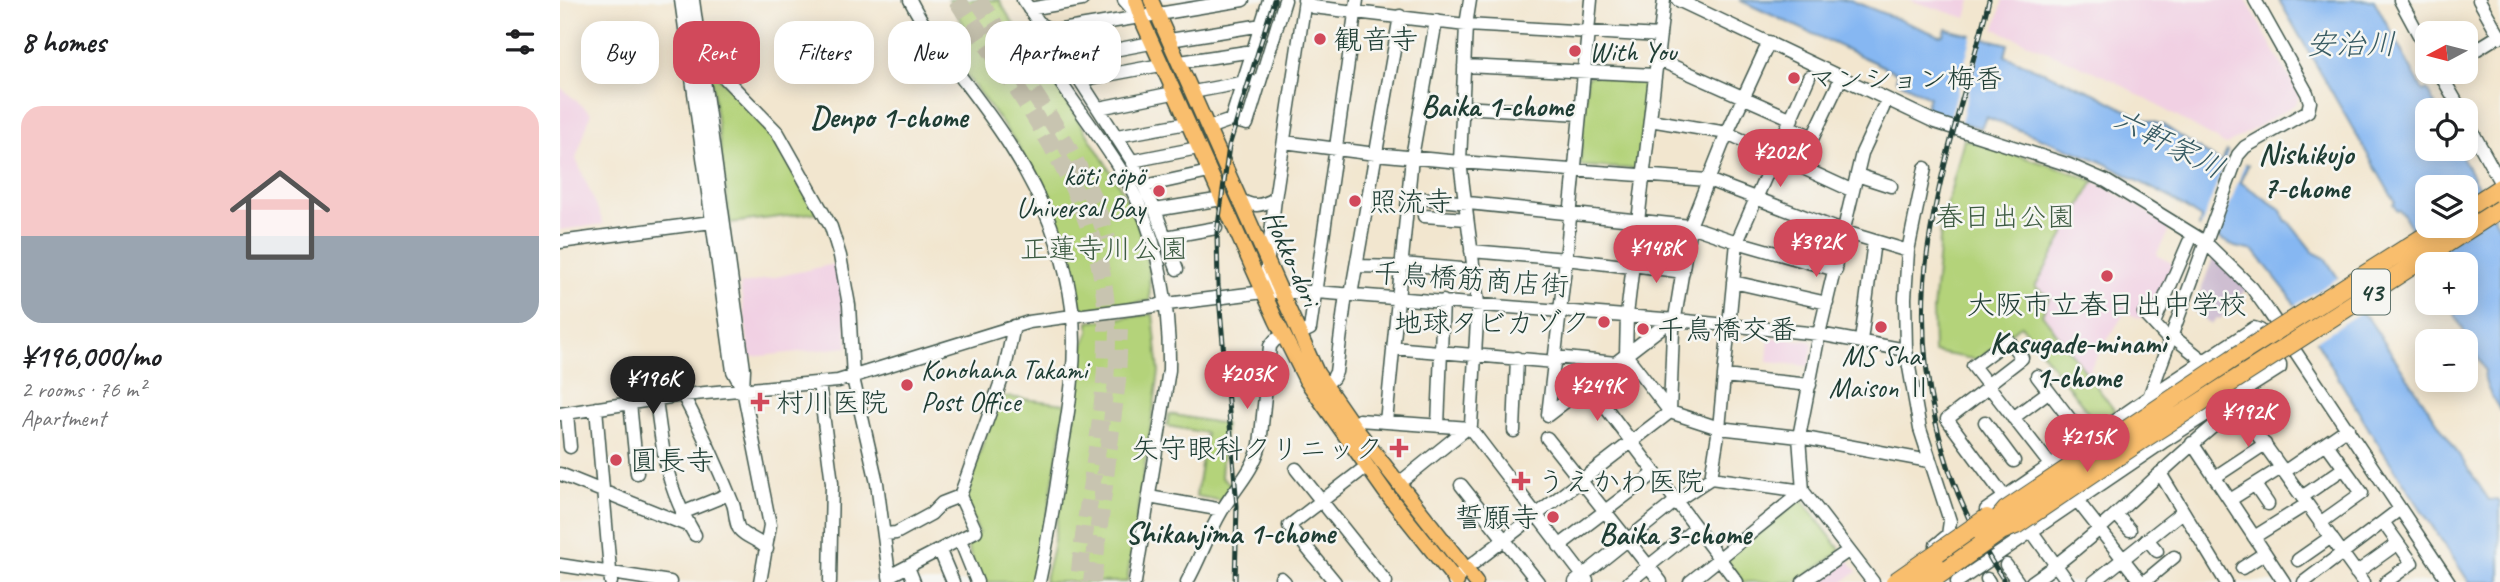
<!DOCTYPE html>
<meta charset="utf-8">
<style>
:root{--surface:#fff;--page:#f6f6f6;--text:#202124;--muted:#757577;--line:#e0e0e0;--accent:#d1495b}
body{margin:0;font-family:Caveat,"Klee One",sans-serif;background:var(--page);color:var(--text);height:100vh;display:flex;flex-direction:column;font-size:26px;white-space:nowrap}
*{box-sizing:border-box;margin:0}
p{font-size:23px;color:var(--muted)}
.icon{flex:none;width:38px;height:38px;fill:none;stroke:currentColor;stroke-width:2;stroke-linecap:round;stroke-linejoin:round}
.map{position:relative;flex:1;overflow:hidden}
.drawer{display:flex;flex-direction:column;background:var(--surface);width:560px}
.drawer>*{flex:none}
.top-card{position:absolute;left:21px;top:21px;width:665px;height:63px;display:flex;gap:14px}
.needle{width:46px;rotate:263deg}
.tools{position:absolute;left:1855px;top:21px;display:grid;gap:14px}
.tools a{display:grid;place-items:center;width:63px;height:63px;border-radius:14px;background:var(--surface);box-shadow:0 4px 18px #0003;font-size:35px}
.price{position:absolute;translate:-50% -60px;padding:0 16px;border-radius:24px;background:var(--accent);color:#fff;font-size:23px;line-height:46px;filter:drop-shadow(0 2px 4px #0008)}
.price::after{content:'';position:absolute;left:50%;top:42px;width:21px;height:16px;margin-left:-10px;background:inherit;clip-path:polygon(0 0,100% 0,50% 100%)}
.price.on{background:#222;color:#fff}
ul{padding:0;list-style:none}
li{display:grid;align-content:center;gap:14px;height:371px;padding:0 21px}
li+li{border-top:2px solid var(--line)}
li span{display:grid;place-items:center;height:217px;border-radius:21px;color:#555}
li>.icon{margin-inline-start:auto}
span .icon{width:126px;height:126px;fill:#fffc;stroke-width:1}
li b{font-size:30px}
h2{display:flex;justify-content:space-between;align-items:center;height:84px;padding:0 21px;font-size:30px}
.pill{padding:0 24px;border-radius:21px;background:var(--surface);box-shadow:0 4px 18px #0003;font-size:24px;line-height:63px}
.pill.on{background:var(--accent);color:#fff}
main{display:flex;flex:1;min-height:0}
.map>svg:first-child{display:block}
</style>
<main>
<section class="drawer">
<h2>8 homes<svg class="icon" aria-label="filters" viewBox="0 0 24 24"><path d="M4 7h16M4 17h16"/><circle cx="9" cy="7" r="2"/><circle cx="15" cy="17" r="2"/></svg></h2>
<ul>
<li><span style="background:linear-gradient(#f6c9c9 60%,#9aa5b1 0)"><svg class="icon" aria-label="home" viewBox="0 0 24 24"><path d="M3 11l9-7 9 7M6 9v11h12V9"/></svg></span><div><b>¥196,000/mo</b><p>2 rooms · 76 m²</p><p>Apartment</p></div></li>
</ul>
</section>
<div class="map">
<svg width="1940" height="582" viewBox="0 0 1940 582">
<rect width="100%" height="100%" fill="#f6f6f2"/>
<filter id="ink" filterUnits="userSpaceOnUse"><feTurbulence type="fractalNoise" baseFrequency=".0143" numOctaves="2"/><feDisplacementMap in="SourceGraphic" scale="14" xChannelSelector="R" yChannelSelector="G"/><feConvolveMatrix kernelMatrix="1 2 1 2 8 2 1 2 1" color-interpolation-filters="sRGB"/></filter>
<filter id="wash" filterUnits="userSpaceOnUse"><feTurbulence type="fractalNoise" baseFrequency=".00686" numOctaves="4" result="noise"/><feDisplacementMap in="SourceGraphic" scale="28" xChannelSelector="R" yChannelSelector="G"/><feGaussianBlur stdDeviation="1.57" result="paint"/><feColorMatrix in="noise" values="0 0 0 0 0 0 0 0 0 0 0 0 0 0 0 0 0 1.4 0 .05"/><feComposite in="paint" operator="in"/></filter>
<g filter="url(#wash)">
<rect width="100%" height="100%" fill="#f2e6cf"/>
<path fill="#f1d0e3" d="M1349 0H1411L1406 18Z
M1443 0H1686L1739 95 1736 104 1666 145 1553 80 1435 29Z
M0 87 31 113 16 159 44 224 0 230Z
M1535 182 1577 205 1610 228 1596 255 1617 266 1595 316 1586 309 1580 319 1565 312 1527 373 1483 313 1491 296 1476 286Z
M279 263 288 347 190 357 180 285Z
M1209 337 1250 341 1253 344 1249 366 1207 362Z
M1284 559H1288L1297 572 1283 582H1254L1253 580Z"/>
<path fill="#cebed1" d="M1653 258H1657L1687 289 1672 303 1660 319 1657 318 1651 324 1633 311Z"/>
<path fill="#b4d37a" stroke="#6a8857" stroke-width="2" d="M389 0H439L452 22 469 41 561 188 579 228 589 270 590 301 522 310 478 184 457 144 392 56 413 40Z
M155 73 217 136 260 212 170 223 151 74Z
M1031 75 1087 78 1090 81 1079 166 1075 169 1022 166 1020 162 1027 78Z
M1404 139 1505 170 1534 181 1475 287 1490 296 1482 314 1555 411 1537 424 1461 325 1418 360 1374 352 1373 310 1381 228Z
M593 314 599 372 567 582H484L492 552 519 388 523 346 529 332V322Z
M439 396 506 404 483 542 473 582H420L405 540 419 533 404 499Z
M609 414 665 424 661 477 673 486 662 501 636 496 646 433 607 426Z
M1239 501H1243L1279 548V553L1236 582H1183L1167 561V557Z"/>
<path fill="#86b7f2" stroke="#527a93" stroke-width="2" fill-rule="evenodd" d="M1179 0H1290L1380 36 1384 35 1386 29 1448 44 1445 56 1534 93 1581 118 1603 125 1661 163 1667 151 1688 165 1680 182 1720 209 1726 221H1728L1753 252 1765 258 1801 313 1808 318 1929 500 1938 499 1940 502V582H1909L1813 436 1729 295 1694 251 1675 247 1639 227 1641 218 1607 196 1540 161 1426 117 1421 128 1389 119 1388 122 1364 111 1369 97 1336 80 1338 73Z
M1719 0H1814L1861 87 1864 92 1867 90 1878 110H1867V149H1898L1940 228V411C1934 399 1922 384 1925 371L1889 303H1906V264H1872L1844 215 1839 210 1837 211 1833 204 1835 202ZM1867 187H1906V226H1867Z"/>
<path fill="#f2e6cf" d="M1413 31 1423 34 1400 125 1389 122Z
M1669 150 1686 161 1657 239 1640 229Z
M1781 276 1804 310 1753 343 1732 307Z"/>
</g>
<g filter="url(#ink)">
<g fill="none" stroke-linecap="round" stroke-linejoin="round">
<path stroke="#c8c4b0" stroke-width="18" stroke-dasharray="18 9" stroke-linecap="butt" d="M397 0C464 101 546 202 547 328 548 413 526 498 519 582
M418 0 468 76
M458 70C495 124 529 176 547 239
M532 582 557 381 559 329"/>
<defs>
<path id="minor" d="M121 0 173 371 183 389
M133 0 184 369 183 389 210 525 200 582
M350 0C378 54 421 98 452 149 482 196 505 252 512 308 518 357 509 408 501 456 495 498 488 540 479 582
M463 0 480 24 495 32 496 43 572 161 595 210 617 269
M564 0 580 18
M744 0 753 7 906 25 1100 36
M1104 0 1067 315 1066 355 1110 412 1159 428 1239 437 1369 461
M1118 0 1375 122 1509 165 1546 181 1645 242 1692 288 1707 309 1889 582
M1840 0 1867 50
M1919 0 1940 37
M469 9 522 0
M610 40 702 25
M1906 56 1940 35
M506 59 591 43
M1097 59 1232 119
M620 62 693 51
M904 66 1095 75
M142 71 156 69 218 133 271 227 280 256 289 305 293 378 317 483 330 582
M1879 72 1901 110
M520 80 601 65
M633 92 691 81
M902 107 1020 114
M539 108 613 93
M671 120 709 0
M1090 120 1167 133 1293 191
M1906 120 1940 182
M1228 126 1253 137 1281 78
M648 128 671 120 687 124 725 0
M557 136 627 123
M724 142 815 154 900 162 1148 180 1285 232 1348 251
M572 161 638 148
M1365 168 1348 251 1345 298 1346 350 1360 429 1390 521 1388 535 1376 545
M1297 175 1331 186
M585 186 649 172
M850 197 1130 226 1177 242 1276 270
M679 199C693 208 701 206 715 199
M595 210 662 199
M864 216 907 219
M606 237 656 228
M0 242 159 221
M911 251 1006 259 1072 267
M842 264 913 270
M1073 265 1123 272
M796 266 842 267
M1173 282 1267 303
M704 292 715 199 745 0
M791 295 840 16
M599 305 704 292H756L1116 320 1259 334 1346 350
M1584 313 1609 340
M1594 323 1629 242
M739 334 750 329 797 0
M1611 335 1640 358 1646 369
M1301 341 1314 241
M833 348 995 362
M995 357 1056 363
M1164 376 1250 385
M1477 376 1526 440
M259 383 272 483 270 582
M1028 384 1177 582
M1427 385 1462 358 1448 340 1413 366 1495 471
M1429 387 1387 419 1449 503
M758 391 773 378 776 372 786 294
M123 395C142 431 158 467 173 504 176 512 175 525 180 530 187 538 198 539 207 549
M96 399C103 454 106 487 135 535
M1666 402 1674 404 1679 409 1803 582
M70 403 77 473
M36 408 51 582
M1110 412 1113 330 1130 226 1167 133 1209 42
M7 413 10 447
M0 414 123 395 278 381 469 322 520 315
M988 415 1006 259 1031 0
M988 415 1102 327 1115 320
M1453 418 1488 392
M826 422 852 157 876 21
M1425 422 1454 461
M793 425 799 420 910 428
M878 426 883 301
M910 428 1027 581
M954 431 957 358
M987 438 1101 582
M1632 443 1724 582
M736 469 826 582
M1724 472 1788 428
M1600 473 1666 582
M0 474 129 526
M1655 477 1705 444
M1151 478 1159 428 1177 242 1249 77
M838 484 911 425 918 303 900 162 906 25 910 0
M901 485 978 582
M1695 485 1708 504
M1512 494 1581 582
M589 497 657 509 661 512
M1742 497 1784 468
M1670 500 1721 468
M1426 510 1589 397 1678 155 1685 147 1748 111 1750 102 1747 93 1695 0
M122 513 169 494
M1556 514 1570 530
M1823 522 1852 563 1826 582
M1760 523 1802 493 1766 443
M325 534 336 533 371 514 382 503 400 496 444 373 454 326
M1475 536 1508 582
M1694 537 1747 504
M1587 539 1597 551
M400 540 417 582
M999 546 1095 473
M380 551 393 582
M1738 560 1771 537
M0 565 110 582
M1446 565 1458 582
M348 567 354 582
M1682 568 1705 553
M1796 573 1838 543
M329 576 416 531 400 496
M721 578 725 582
M1427 579 1429 582
M575 582 609 370C610 307 599 238 568 182 540 134 503 91 475 43L476 38 483 33 683 0
M627 582C640 559 648 534 661 512 674 489 693 472 700 445L710 346 715 340 724 336
M775 582 729 526 807 466
M894 582 906 569 1110 412
M1015 582 1116 501 1151 478 1243 491
M1069 582 1136 528
M1130 582 1243 491
M1243 582 1288 551
M1313 582 1243 491 1239 437 1259 334 1302 153 1323 108
M1397 582 1603 442 1720 368V364L1700 330 1694 328 1589 397
M1472 582C1543 534 1599 469 1666 416V402L1662 397
M1534 582 1622 512
M1584 582 1614 557
M1744 582 1840 509"/>
<path id="major" d="M575 0 581 18 716 320 746 380 826 493 897 582
M591 0 757 373 793 425 916 582"/>
<path id="highway" d="M1906 210 1940 188"/>
</defs>
<use href="#minor" stroke="#3f564b" stroke-width="15"/>
<use href="#major" stroke="#3f564b" stroke-width="17"/>
<use href="#highway" stroke="#3f564b" stroke-width="20"/>
<use href="#minor" stroke="#fff" stroke-width="12"/>
<use href="#major" stroke="#f9be6d" stroke-width="14"/>
<use href="#highway" stroke="#f9be6d" stroke-width="18"/>
<defs>
<path id="rail" d="M1429 0C1409 82 1380 164 1368 248 1352 364 1379 485 1445 582
M675 582 677 506 658 285 657 233 669 146 714 0"/>
</defs>
<use href="#rail" stroke="#1f3d34" stroke-width="5"/>
<use href="#rail" stroke="#f6f6f2" stroke-width="2.5" stroke-dasharray="8" stroke-linecap="butt"/>
<defs>
<path id="minor-bridge" d="M524 315 595 306"/>
<path id="highway-bridge" d="M1422 533 1435 523 1446 510 1672 359 1881 226
M1335 582 1427 518
M1352 582 1376 565
M1369 582 1441 531 1456 525 1582 440 1940 209"/>
</defs>
<use href="#minor-bridge" stroke="#3f564b" stroke-width="15" stroke-linecap="butt"/>
<use href="#highway-bridge" stroke="#3f564b" stroke-width="20" stroke-linecap="butt"/>
<use href="#minor-bridge" stroke="#fff" stroke-width="12"/>
<use href="#highway-bridge" stroke="#f9be6d" stroke-width="18"/>
</g>
</g>
<g fill="#d1495b" stroke="#f6f6f2" stroke-width="2.5">
<circle cx="760" cy="39" r="7"/>
<circle cx="1015" cy="51" r="7"/>
<circle cx="1234" cy="78" r="7"/>
<circle cx="599" cy="191" r="7"/>
<circle cx="795" cy="201" r="7"/>
<circle cx="1547" cy="276" r="7"/>
<circle cx="1044" cy="322" r="7"/>
<circle cx="1321" cy="327" r="7"/>
<circle cx="1083" cy="329" r="7"/>
<circle cx="347" cy="385" r="7"/>
<path d="M196.5 391.5h7v7h7v7h-7v7h-7v-7h-7v-7h7z"/>
<path d="M835.5 437.5h7v7h7v7h-7v7h-7v-7h-7v-7h7z"/>
<circle cx="56" cy="460" r="7"/>
<path d="M957.5 470.5h7v7h7v7h-7v7h-7v-7h-7v-7h7z"/>
<circle cx="993" cy="517" r="7"/>
</g>
<g text-anchor="middle" dominant-baseline="central" stroke-width="5" stroke-linejoin="round" paint-order="stroke">
<rect fill="#f6f6f2" stroke="#60746d" stroke-width="2" x="1792" y="269.5" width="38" height="45" rx="5"/>
<g font-size="26" font-weight="bold" fill="#1f3d34">
<text x="1811" y="292">43</text>
</g>
<g font-size="28" fill="#1f3d34" stroke="#f6f6f2" text-anchor="start">
<text x="774" y="39">観音寺</text>
<text x="1029" y="51">With You</text>
<text x="1248" y="78">マンション梅香</text>
<text x="585" y="175" text-anchor="end">köti söpö<tspan x="585" dy="32">Universal Bay</tspan></text>
<text x="809" y="201">照流寺</text>
<text x="1547" y="304" text-anchor="middle">大阪市立春日出中学校</text>
<text x="1030" y="322" text-anchor="end">地球タビカゾク</text>
<text x="1097" y="329">千鳥橋交番</text>
<text x="1321" y="355" text-anchor="middle">MS Sha<tspan x="1321" dy="32">Maison Ⅱ</tspan></text>
<text x="361" y="369">Konohana Takami<tspan x="361" dy="32">Post Office</tspan></text>
<text x="216" y="402">村川医院</text>
<text x="823" y="448" text-anchor="end">矢守眼科クリニック</text>
<text x="70" y="460">圓長寺</text>
<text x="977" y="481">うえかわ医院</text>
<text x="979" y="517" text-anchor="end">誓願寺</text>
</g>
<g font-size="28" fill="#3d5b42" stroke="#f6f6f2">
<text x="1445" y="216">春日出公園</text>
<text x="544" y="248">正蓮寺川公園</text>
</g>
<g font-size="28" fill="#1f3d34" stroke="#f6f6f2">
<text transform="translate(732 258) rotate(66)">Hokko-dori</text>
<text transform="translate(911 279) rotate(4)">千鳥橋筋商店街</text>
</g>
<g font-size="30" font-style="italic" fill="#395c64" stroke="#f6f6f2">
<text x="1791" y="44">安治川</text>
<text transform="translate(1609 143) rotate(27)">六軒家川</text>
</g>
<g font-size="30" font-weight="bold" fill="#1f3d34" stroke="#f6f6f2">
<text x="937" y="106">Baika 1-chome</text>
<text x="329" y="117">Denpo 1-chome</text>
<text x="1746" y="154">Nishikujo<tspan x="1746" dy="34">7-chome</tspan></text>
<text x="1518" y="343">Kasugade-minami<tspan x="1518" dy="34">1-chome</tspan></text>
<text x="670" y="533">Shikanjima 1-chome</text>
<text x="1115" y="534">Baika 3-chome</text>
</g>
</g>
</svg>
<div class="tools">
<a><svg class="needle" viewBox="-14 -14 28 28"><path d="M0-13l5 13h-10z" fill="#e53935"/><path d="M0 13l5-13h-10z" fill="#757577"/></svg></a>
<a><svg class="icon" aria-label="locate" viewBox="0 0 24 24"><circle cx="12" cy="12" r="6"/><path d="M12 2v4M12 18v4M2 12h4M18 12h4"/></svg></a>
<a><svg class="icon" aria-label="layers" viewBox="0 0 24 24"><path d="M12 4l9 5-9 5-9-5zM3 14l9 5 9-5"/></svg></a>
<a>+</a>
<a>−</a>
</div>
<b class="price" style="left:1220px;top:189px">¥202K</b>
<b class="price" style="left:1256px;top:279px">¥392K</b>
<b class="price" style="left:1096px;top:285px">¥148K</b>
<b class="price" style="left:687px;top:411px">¥203K</b>
<b class="price on" style="left:93px;top:416px">¥196K</b>
<b class="price" style="left:1037px;top:423px">¥249K</b>
<b class="price" style="left:1688px;top:449px">¥192K</b>
<b class="price" style="left:1527px;top:474px">¥215K</b>
<div class="top-card">
<a class="pill">Buy</a>
<a class="pill on">Rent</a>
<a class="pill">Filters</a>
<a class="pill">New</a>
<a class="pill">Apartment</a>
</div>
</div>
</main>
